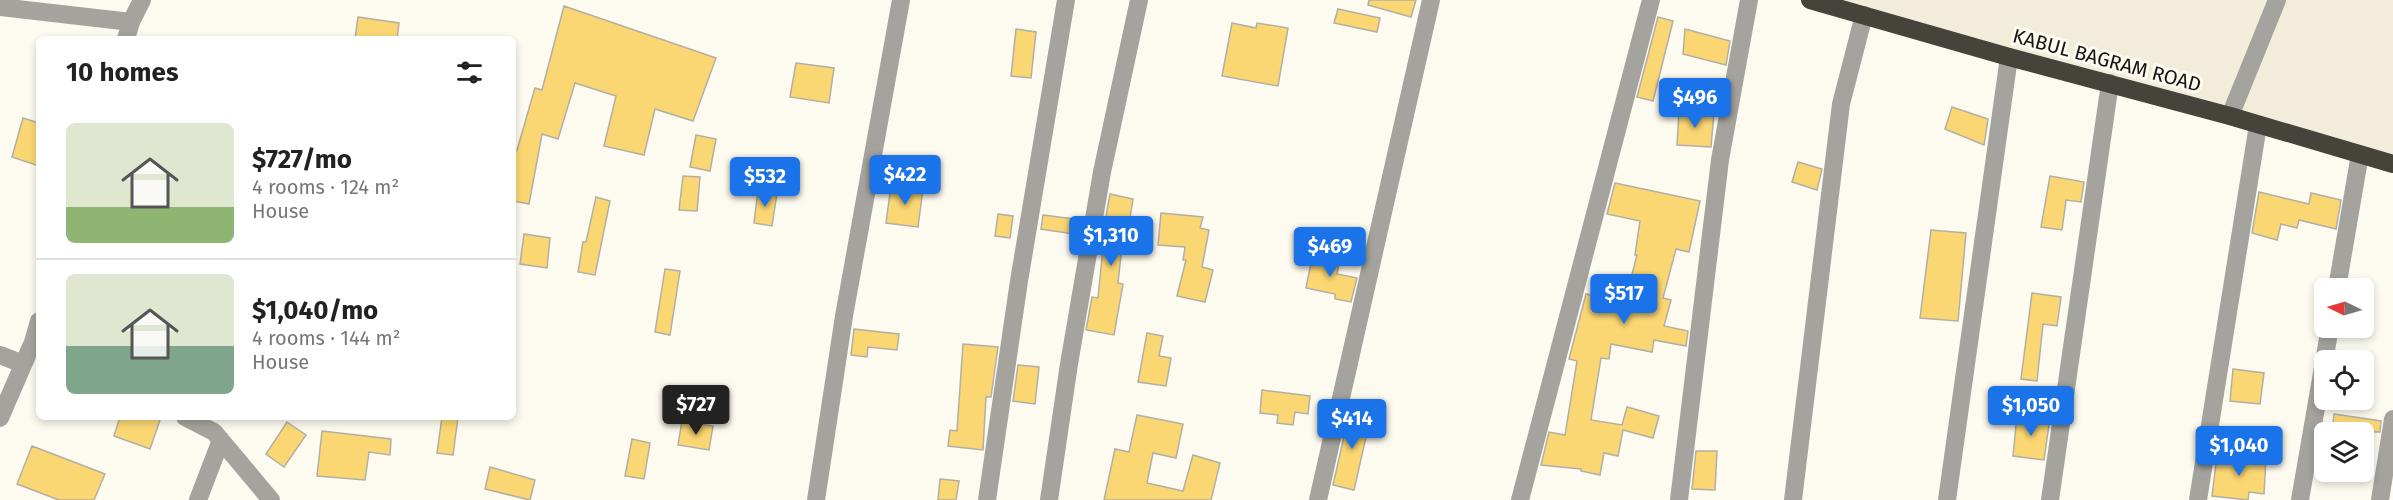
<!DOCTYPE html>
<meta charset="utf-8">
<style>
:root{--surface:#fff;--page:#f6f6f6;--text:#222;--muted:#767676;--line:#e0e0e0;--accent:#1a73e8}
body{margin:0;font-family:"Fira Sans",sans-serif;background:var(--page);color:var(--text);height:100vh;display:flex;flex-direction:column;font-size:22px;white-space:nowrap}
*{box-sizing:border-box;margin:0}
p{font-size:20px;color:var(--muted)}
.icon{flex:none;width:33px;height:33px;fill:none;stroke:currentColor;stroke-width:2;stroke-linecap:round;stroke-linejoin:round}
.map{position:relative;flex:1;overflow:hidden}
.details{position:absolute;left:36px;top:36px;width:480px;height:384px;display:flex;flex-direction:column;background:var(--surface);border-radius:9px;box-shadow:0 3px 9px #0003}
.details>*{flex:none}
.needle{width:39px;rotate:275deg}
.fabs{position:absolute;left:2314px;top:278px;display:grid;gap:12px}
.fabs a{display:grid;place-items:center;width:60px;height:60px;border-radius:9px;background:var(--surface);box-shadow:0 3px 9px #0003;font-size:30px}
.price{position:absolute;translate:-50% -51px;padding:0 14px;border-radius:6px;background:var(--accent);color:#fff;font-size:20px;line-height:39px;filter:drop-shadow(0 2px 3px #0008)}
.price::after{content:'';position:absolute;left:50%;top:36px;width:18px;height:14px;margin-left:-9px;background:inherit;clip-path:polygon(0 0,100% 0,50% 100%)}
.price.current{background:#222;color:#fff}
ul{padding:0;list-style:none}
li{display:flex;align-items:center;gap:18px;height:150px;padding:0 30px}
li+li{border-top:2px solid var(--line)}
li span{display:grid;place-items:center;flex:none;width:168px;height:120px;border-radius:9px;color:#555}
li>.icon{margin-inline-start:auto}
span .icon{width:72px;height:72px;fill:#fffc;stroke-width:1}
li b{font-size:26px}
h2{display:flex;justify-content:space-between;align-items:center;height:72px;padding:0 30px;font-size:26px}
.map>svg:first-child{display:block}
</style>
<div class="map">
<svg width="2393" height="500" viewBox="0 0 2393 500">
<rect width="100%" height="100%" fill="#fdfaef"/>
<path fill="#f2ecdb" d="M1810 0H2393V164Z"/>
<path fill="#fbd774" stroke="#b2afa5" stroke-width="1.5" d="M1369 0H1416L1411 17 1368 5Z
M564 6 716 58 693 121 655 109 644 155 604 146 616 96 575 83 558 139 542 134 529 204 513 201V149L517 150 535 88 542 90Z
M1338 9 1380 18 1377 32 1334 23Z
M358 17 399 23 397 39H355Z
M1658 17 1673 21 1653 101 1637 97Z
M1232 23 1256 28 1257 23 1288 28 1278 86 1222 76Z
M1016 29 1036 32 1031 78 1011 76Z
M1685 29 1730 41 1726 65 1683 54Z
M796 63 834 68 829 103 790 97Z
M1952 107 1988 119 1984 145 1945 129Z
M1679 111 1714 113 1711 147 1677 145Z
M23 118 39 123V166L12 157Z
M696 135 716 139 710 171 690 167Z
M1798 162 1822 169 1817 190 1792 182Z
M683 176 700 177 697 211 679 210Z
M2050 176 2084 182 2081 202 2066 200 2062 230 2041 227Z
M1615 183 1700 201 1689 252 1676 249 1663 298 1671 300 1664 326 1688 331 1686 346 1654 340 1652 352 1611 344 1609 359 1601 358 1591 420 1622 425 1627 407 1659 416 1653 438 1623 430 1618 456 1604 453 1600 475 1581 471V469L1541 465 1549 432 1565 435 1577 361 1569 359 1586 294 1604 298 1609 281 1629 286 1637 255H1635L1640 221 1607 214Z
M891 185 923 189 918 227 886 223Z
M758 190 777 193 772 226 754 223Z
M2259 192 2309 204 2311 193 2341 200 2336 229 2299 220 2297 228 2281 224 2277 240 2252 233Z
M1110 194 1133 199 1127 237H1123L1118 283 1123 284 1114 335 1086 330 1092 297 1098 298 1104 238H1102Z
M596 197 610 201 595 275 578 272 583 242H586Z
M1161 213 1203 217 1200 228 1209 230 1202 267 1213 270 1205 302 1177 296 1186 260H1183L1185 247 1158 245Z
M998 214 1013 216 1010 238 995 236Z
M1043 215 1082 220 1080 235 1041 229Z
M1931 230 1966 233 1958 321 1920 318Z
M524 234 550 238 547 268 520 264Z
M1313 253 1340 258 1337 274 1357 278 1351 302 1335 299V294L1306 288Z
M665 269 680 271 670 335 655 332Z
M2032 293 2061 297 2057 326 2043 324 2037 381 2021 379Z
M854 329 899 334 897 350 868 347 867 357 851 355Z
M1147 333 1163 336 1159 356 1171 358 1166 386 1138 382Z
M963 344 998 347 991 397H986L983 450 948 446 950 430 957 431Z
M1018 365 1039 367 1035 404 1013 401Z
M2233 369 2264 373 2260 404 2230 401Z
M1262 390 1310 396 1308 414 1295 412 1293 425 1277 423 1278 415 1260 413Z
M1350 410 1371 415 1354 490 1333 485Z
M2334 414 2381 421 2380 432H2332Z
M1137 415 1183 424 1176 458 1153 453 1147 483 1183 491 1193 455 1220 463 1211 500H1104L1115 449 1129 452Z
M2017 415 2050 418 2044 460 2013 456Z
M120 417H161L150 449 114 436Z
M442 417H458L453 455 437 453Z
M682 421 713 426 709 450 678 445Z
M287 422 306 435 284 467 266 454Z
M322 431 391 439 390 455 369 452 365 480 317 476Z
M632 439 650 443 644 479 625 476Z
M32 446 105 474 94 500H59L17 484Z
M1696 451H1717L1715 490 1692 489Z
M2217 455 2266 459 2264 494 2249 492 2248 500 2212 496Z
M490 467 535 480 530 500 485 489Z
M940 479 959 481 956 500H938Z"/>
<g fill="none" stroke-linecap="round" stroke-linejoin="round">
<path stroke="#a4a39e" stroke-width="18" d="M0 7 131 22
M126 39 131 22 142 0
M2230 116 2277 0
M2337 288 2360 154
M0 355 23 364
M185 417 214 432 271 500
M0 418 33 342 39 321
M198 500 221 440
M816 500 844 316 901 0
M987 500 1019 281 1066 0
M1049 500 1069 364 1102 172 1139 0
M1318 500 1431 0
M1520 500 1651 0
M1679 500 1720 160 1749 0
M1793 500 1841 104 1864 15
M1947 500 2009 57
M2050 500 2110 83
M2198 500 2258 125
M2300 500 2330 327
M2380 500 2393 419"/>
<path stroke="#46433b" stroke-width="18" d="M1810 0 2009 57 2230 116 2393 164"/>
</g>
<g text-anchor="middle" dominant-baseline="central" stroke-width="6" stroke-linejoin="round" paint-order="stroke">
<g font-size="20" fill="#161512" stroke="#fdfaef">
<text transform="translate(2107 60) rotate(15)">KABUL BAGRAM ROAD</text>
</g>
</g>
</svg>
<div class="fabs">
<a><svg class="needle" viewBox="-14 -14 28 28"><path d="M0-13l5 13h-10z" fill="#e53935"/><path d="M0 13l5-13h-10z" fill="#767676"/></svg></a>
<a><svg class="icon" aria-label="locate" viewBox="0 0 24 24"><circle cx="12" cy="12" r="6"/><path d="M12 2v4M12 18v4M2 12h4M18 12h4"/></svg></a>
<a><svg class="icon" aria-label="layers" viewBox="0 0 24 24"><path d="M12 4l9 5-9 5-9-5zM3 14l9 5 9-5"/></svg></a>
</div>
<b class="price" style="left:1695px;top:129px">$496</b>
<b class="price" style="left:905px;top:206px">$422</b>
<b class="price" style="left:765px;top:208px">$532</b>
<b class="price" style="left:1111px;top:267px">$1,310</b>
<b class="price" style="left:1330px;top:278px">$469</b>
<b class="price" style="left:1624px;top:325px">$517</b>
<b class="price current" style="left:696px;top:436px">$727</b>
<b class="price" style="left:2031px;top:437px">$1,050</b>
<b class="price" style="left:1352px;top:450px">$414</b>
<b class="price" style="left:2239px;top:477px">$1,040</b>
<section class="details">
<h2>10 homes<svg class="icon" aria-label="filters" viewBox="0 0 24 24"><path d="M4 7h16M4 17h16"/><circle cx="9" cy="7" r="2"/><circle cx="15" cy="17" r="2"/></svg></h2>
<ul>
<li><span style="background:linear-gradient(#dfe7d0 70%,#8fb573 0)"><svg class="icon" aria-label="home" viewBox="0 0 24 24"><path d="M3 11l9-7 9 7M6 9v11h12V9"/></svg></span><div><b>$727/mo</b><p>4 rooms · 124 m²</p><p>House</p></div></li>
<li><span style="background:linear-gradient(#dfe7d0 60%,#7fa58c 0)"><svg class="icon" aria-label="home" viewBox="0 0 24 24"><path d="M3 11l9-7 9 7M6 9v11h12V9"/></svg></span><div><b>$1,040/mo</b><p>4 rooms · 144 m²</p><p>House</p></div></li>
</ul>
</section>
</div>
